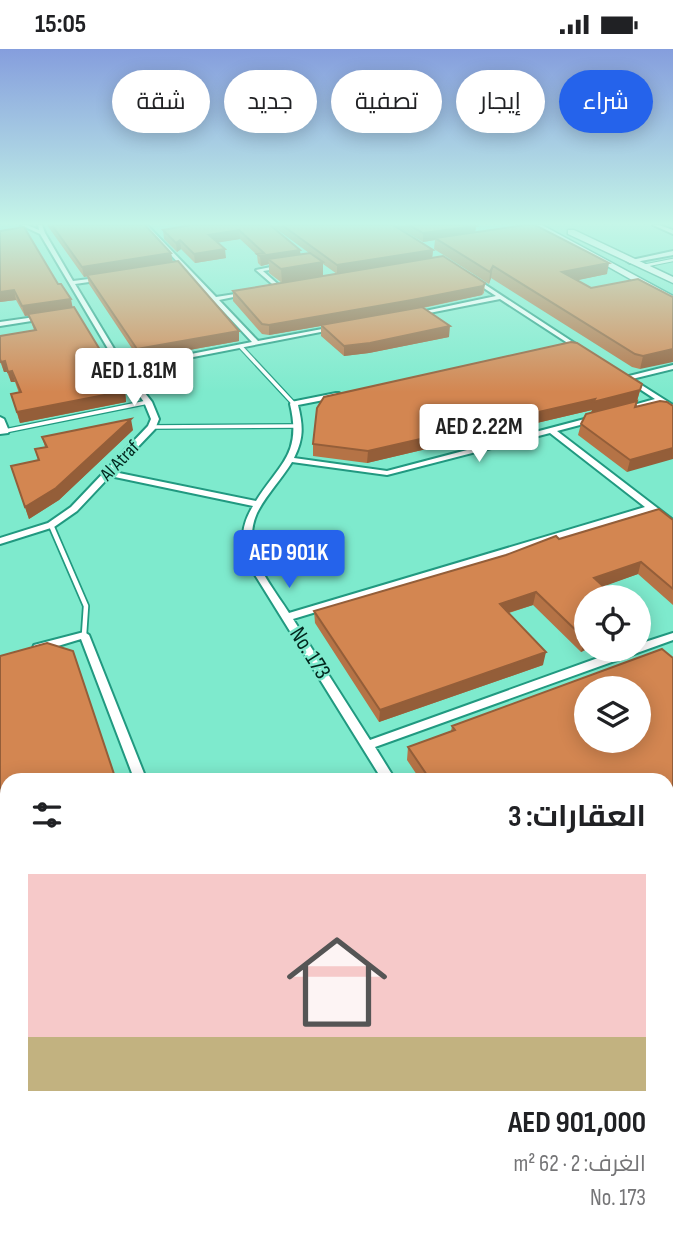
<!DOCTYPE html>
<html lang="ar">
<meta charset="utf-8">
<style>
:root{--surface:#fff;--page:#f6f6f6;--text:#202124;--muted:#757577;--accent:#2563eb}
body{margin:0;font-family:"Sofia Sans Condensed",Cairo,sans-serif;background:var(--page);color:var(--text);direction:rtl;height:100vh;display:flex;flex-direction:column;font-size:26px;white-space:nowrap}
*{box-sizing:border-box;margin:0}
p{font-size:23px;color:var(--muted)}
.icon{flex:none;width:38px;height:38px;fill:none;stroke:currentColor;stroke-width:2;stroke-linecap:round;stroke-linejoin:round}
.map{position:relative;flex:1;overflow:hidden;direction:ltr}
.drawer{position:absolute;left:0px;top:724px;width:674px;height:471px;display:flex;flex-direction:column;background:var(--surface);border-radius:21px 21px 0 0;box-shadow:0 4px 18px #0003;direction:rtl}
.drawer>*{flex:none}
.top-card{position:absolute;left:21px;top:21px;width:632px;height:63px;direction:rtl;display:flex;gap:14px}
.controls{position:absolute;left:574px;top:536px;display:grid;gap:14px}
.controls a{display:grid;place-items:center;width:77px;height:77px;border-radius:50%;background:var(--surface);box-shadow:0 4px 18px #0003;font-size:35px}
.price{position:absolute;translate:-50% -60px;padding:0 16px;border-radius:7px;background:#fff;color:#222;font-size:23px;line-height:46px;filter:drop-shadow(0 2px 4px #0008)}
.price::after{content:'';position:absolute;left:50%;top:42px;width:21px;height:16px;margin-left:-10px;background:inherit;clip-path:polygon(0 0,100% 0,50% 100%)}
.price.selected{background:var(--accent);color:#fff}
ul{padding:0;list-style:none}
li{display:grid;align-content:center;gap:14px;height:371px;padding:0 28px}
li span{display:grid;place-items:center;height:217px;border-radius:0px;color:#555}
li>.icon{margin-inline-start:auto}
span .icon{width:126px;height:126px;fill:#fffc;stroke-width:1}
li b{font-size:30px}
h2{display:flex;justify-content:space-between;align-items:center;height:84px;padding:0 28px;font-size:30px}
.chip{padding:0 24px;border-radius:32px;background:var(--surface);box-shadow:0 4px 18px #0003;font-size:24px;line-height:63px}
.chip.selected{background:var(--accent);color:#fff}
.status{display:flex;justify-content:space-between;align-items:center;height:49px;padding:0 35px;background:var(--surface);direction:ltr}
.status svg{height:19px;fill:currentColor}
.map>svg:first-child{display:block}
</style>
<div class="status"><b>15:05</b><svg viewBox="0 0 49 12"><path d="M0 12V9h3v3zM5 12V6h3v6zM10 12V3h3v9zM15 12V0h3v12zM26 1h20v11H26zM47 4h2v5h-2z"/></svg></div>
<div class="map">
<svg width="673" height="1194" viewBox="0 0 673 1194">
<rect width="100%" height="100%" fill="#7eeacd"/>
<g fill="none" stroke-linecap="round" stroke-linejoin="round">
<defs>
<path id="service-far2" d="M643 217 673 211"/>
<path id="service-far1" d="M241 298 294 355
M152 378 297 377
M5 382 148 353"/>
<path id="service" d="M51 476 86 557 84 586"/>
<path id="minor" d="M21 176H27L39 181 38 176H42L45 184 73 232 105 228 106 229 103 231 75 235 125 318 252 293 143 176H147L216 248 248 243V245L219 251 258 292 333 278 336 280 127 321 152 353 159 370 155 380 114 423 256 452C280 414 302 405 290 355L291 353 336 344H339V348L298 356C303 377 304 389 294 409L387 422 596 367 600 369 599 371 557 382 673 471V478L651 462 293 570 370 691 623 600H639V595L673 584V591L375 698 396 732H383L247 513C242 490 240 479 253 457L110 427 77 462 54 478 0 495V489L48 474 71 458 148 377 151 370 144 353 120 320 40 185ZM550 384 645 458 289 564C270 534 240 502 257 464 266 446 281 431 292 413L387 426Z
M653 176H659L673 181V185Z
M673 202V206L630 214 627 212Z
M281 216 283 217V219L263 222 281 238 282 239 279 241 256 221Z
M472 227 585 301 580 302 500 250 414 267 411 265 496 247 470 230 469 229Z
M42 267 44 268V270L0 277V273Z
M673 316V320L632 330 673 356V361L660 354 619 364V360L655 350 629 333 628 331 625 330V328Z
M0 368 4 370 9 382 8 384 0 385Z
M84 583 89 586 147 732H135L81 590 38 603 33 599 34 596Z
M7 803V815L0 818V806Z
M673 821V834L667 836V824Z
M7 1133V1151L0 1154V1136Z
M34 1188H52L53 1194H35Z"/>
<path id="secondary" d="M534 176H542L673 247V254Z
M568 181H574L673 228V234L568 185Z
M673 1102V1131L667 1133V1105Z
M515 1188H552L549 1194H512Z"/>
</defs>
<use href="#service-far2" stroke="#219980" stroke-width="4.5"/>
<use href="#service-far1" stroke="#219980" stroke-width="6"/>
<use href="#service" stroke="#219980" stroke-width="8"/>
<use href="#minor" stroke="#219980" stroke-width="4"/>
<use href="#secondary" stroke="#219980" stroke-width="3"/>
<use href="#service-far2" stroke="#fff" stroke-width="2.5"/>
<use href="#service-far1" stroke="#fff" stroke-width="3.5"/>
<use href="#service" stroke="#fff" stroke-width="4.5"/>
<use href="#minor" fill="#fff" fill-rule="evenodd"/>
<use href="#secondary" fill="#fff" fill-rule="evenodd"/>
</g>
<path fill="#b57346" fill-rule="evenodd" d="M47 176H145L171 204 172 212 239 292 139 310 89 235 87 227 84 228Z
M270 176 301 205 309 204 271 176H393L433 201 432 209 485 234 484 244 482 246 423 259 449 288 369 304 344 307 321 287V277L269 286 262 285 233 252V242L282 234 269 224V215L261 217 258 214 257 206 240 190 217 193 226 209 195 214 181 200 177 203 164 190 163 181ZM323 215 337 225 323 227Z
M394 176H474L476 177 475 183 607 225 577 231 591 239 673 248 640 320 632 318 491 229 489 235 434 200 435 191 423 193Z
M0 182 72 259 125 342 126 353 20 374 11 345 19 344 15 333H11L7 323H4L0 312V287L34 281 29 266 25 267 16 251 0 253Z
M642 335 637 352 623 356 635 358 660 352 627 423 578 386 581 375 591 364 592 361 367 414 313 407V395Z
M133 381 59 451 29 470 11 417 38 411 35 400 45 398 42 388Z
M673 471V556L638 525 603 537 586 600H587L581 603 533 556 509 564 543 616 379 673 315 574 314 562 559 490Z
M662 600 673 609V794L667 796V732H421L407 711 408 698 451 682 452 677ZM586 639H639V691H586Z"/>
<path fill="#945e39" d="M476 177 475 186 435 189V191L423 193V184Z
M239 181 240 190 210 195 209 186Z
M180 191 181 200 177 203 176 194Z
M225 200 226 209 195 214 194 205Z
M300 201 301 210H268L269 215 261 217 260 207Z
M433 201 432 210 337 225V216Z
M171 204 173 213 84 228 82 218Z
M323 213V227L282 234 281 220Z
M609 214 607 225 560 235 562 223Z
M493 217 491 229 489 235 490 223Z
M485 234 482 246 411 261 269 286V276Z
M14 241 16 251 0 253V243Z
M71 250 73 260 25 267 22 257Z
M450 277 449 288 369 304 344 307V297Z
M239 282V292L139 310 137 300Z
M673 300V313L640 320 643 307Z
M5 312 7 323H4L1 313Z
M12 322 15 333H11L8 323Z
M640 341 637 352 591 365 592 361 367 414 368 402 595 350Z
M125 342 126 353 20 374 17 363Z
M131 370 133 381 59 451 29 470 25 458Z
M673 399V410L627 423 630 411Z
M641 513 638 525 591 542 594 529Z
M536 543 533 556 498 567 500 555Z
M586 589V600H587L581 603 585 590Z
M546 603 543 616 379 673 380 661Z
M114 725 116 732H109Z
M7 768V783L0 785V771Z
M673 784V794L667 796V786Z"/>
<path fill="#d38651" stroke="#945e39" stroke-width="2" fill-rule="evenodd" d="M52 176H145L171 204 82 218Z
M191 176H270L300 201 260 207 257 205 264 204 239 181 209 186 225 200 194 205 180 191 176 194 163 181Z
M282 176H393L433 201 337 216Z
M409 176H474L476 177 423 184Z
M525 176H535L609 214 562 223 591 239 638 230 673 248V300L643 307 635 305 493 217 490 223 435 189Z
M24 178 58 235H61L71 250 22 257 14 241 0 243V182Z
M310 204 323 213 281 220 268 210Z
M443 207 485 234 483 237 412 251 269 276 262 275 233 242Z
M178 212 239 282 137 300 87 226Z
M74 258 125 342 17 363 11 345 21 343 12 322 8 323 5 312 1 313 0 310V287L36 281 28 265Z
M422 258 450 277 370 294 344 297 321 276Z
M571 293 577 294 642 335 640 341 593 353 595 350 368 402 313 395 317 359 324 348Z
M637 352 635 358 660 352 667 353 673 357V399L630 411 581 375 586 365Z
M131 370 56 439 25 458 11 417 39 411 35 400 47 398 42 388Z
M659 460 673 471V540L641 513 594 529 615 548H586V589L585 590 536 543 500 555 546 603 380 661 314 562 506 506 556 487 559 490Z
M47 594 73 602 114 725 109 732H7V768L0 771V607Z
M662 600 673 609V784L667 786V732H431L408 698 455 681 452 677ZM586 639H639V691H586Z"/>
<linearGradient id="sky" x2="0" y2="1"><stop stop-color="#859edd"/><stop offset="0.51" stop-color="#c5f6e8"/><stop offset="1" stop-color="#c5f6e8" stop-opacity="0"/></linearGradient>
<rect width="673" height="343" fill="url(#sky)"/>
<g text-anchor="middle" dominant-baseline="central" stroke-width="5" stroke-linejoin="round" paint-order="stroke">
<g font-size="19" fill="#02261d" stroke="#7eeacd">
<text transform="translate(120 412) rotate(-46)">Al Atraf</text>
</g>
<g font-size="23" fill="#02261d" stroke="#7eeacd">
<text transform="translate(310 604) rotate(58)">No. 173</text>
</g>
</g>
</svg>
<div class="controls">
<a><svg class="icon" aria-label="locate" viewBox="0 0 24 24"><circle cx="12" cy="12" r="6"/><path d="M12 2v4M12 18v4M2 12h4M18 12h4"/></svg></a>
<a><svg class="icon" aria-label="layers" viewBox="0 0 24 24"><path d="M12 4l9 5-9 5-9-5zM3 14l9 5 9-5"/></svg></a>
</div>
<b class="price" style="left:134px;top:359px">AED 1.81M</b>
<b class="price" style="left:479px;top:415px">AED 2.22M</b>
<b class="price selected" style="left:289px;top:541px">AED 901K</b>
<div class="top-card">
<a class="chip selected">شراء</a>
<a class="chip">إيجار</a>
<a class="chip">تصفية</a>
<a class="chip">جديد</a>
<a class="chip">شقة</a>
</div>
<section class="drawer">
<h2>العقارات: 3<svg class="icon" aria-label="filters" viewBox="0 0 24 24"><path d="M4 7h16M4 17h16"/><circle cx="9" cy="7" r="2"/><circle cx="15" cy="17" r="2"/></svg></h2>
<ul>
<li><span style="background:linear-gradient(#f6c9c9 75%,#c2b280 0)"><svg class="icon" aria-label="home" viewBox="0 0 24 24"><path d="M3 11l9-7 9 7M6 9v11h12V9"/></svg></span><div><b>AED 901,000</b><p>الغرف: 2 · 62 m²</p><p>No. 173</p></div></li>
</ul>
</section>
</div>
